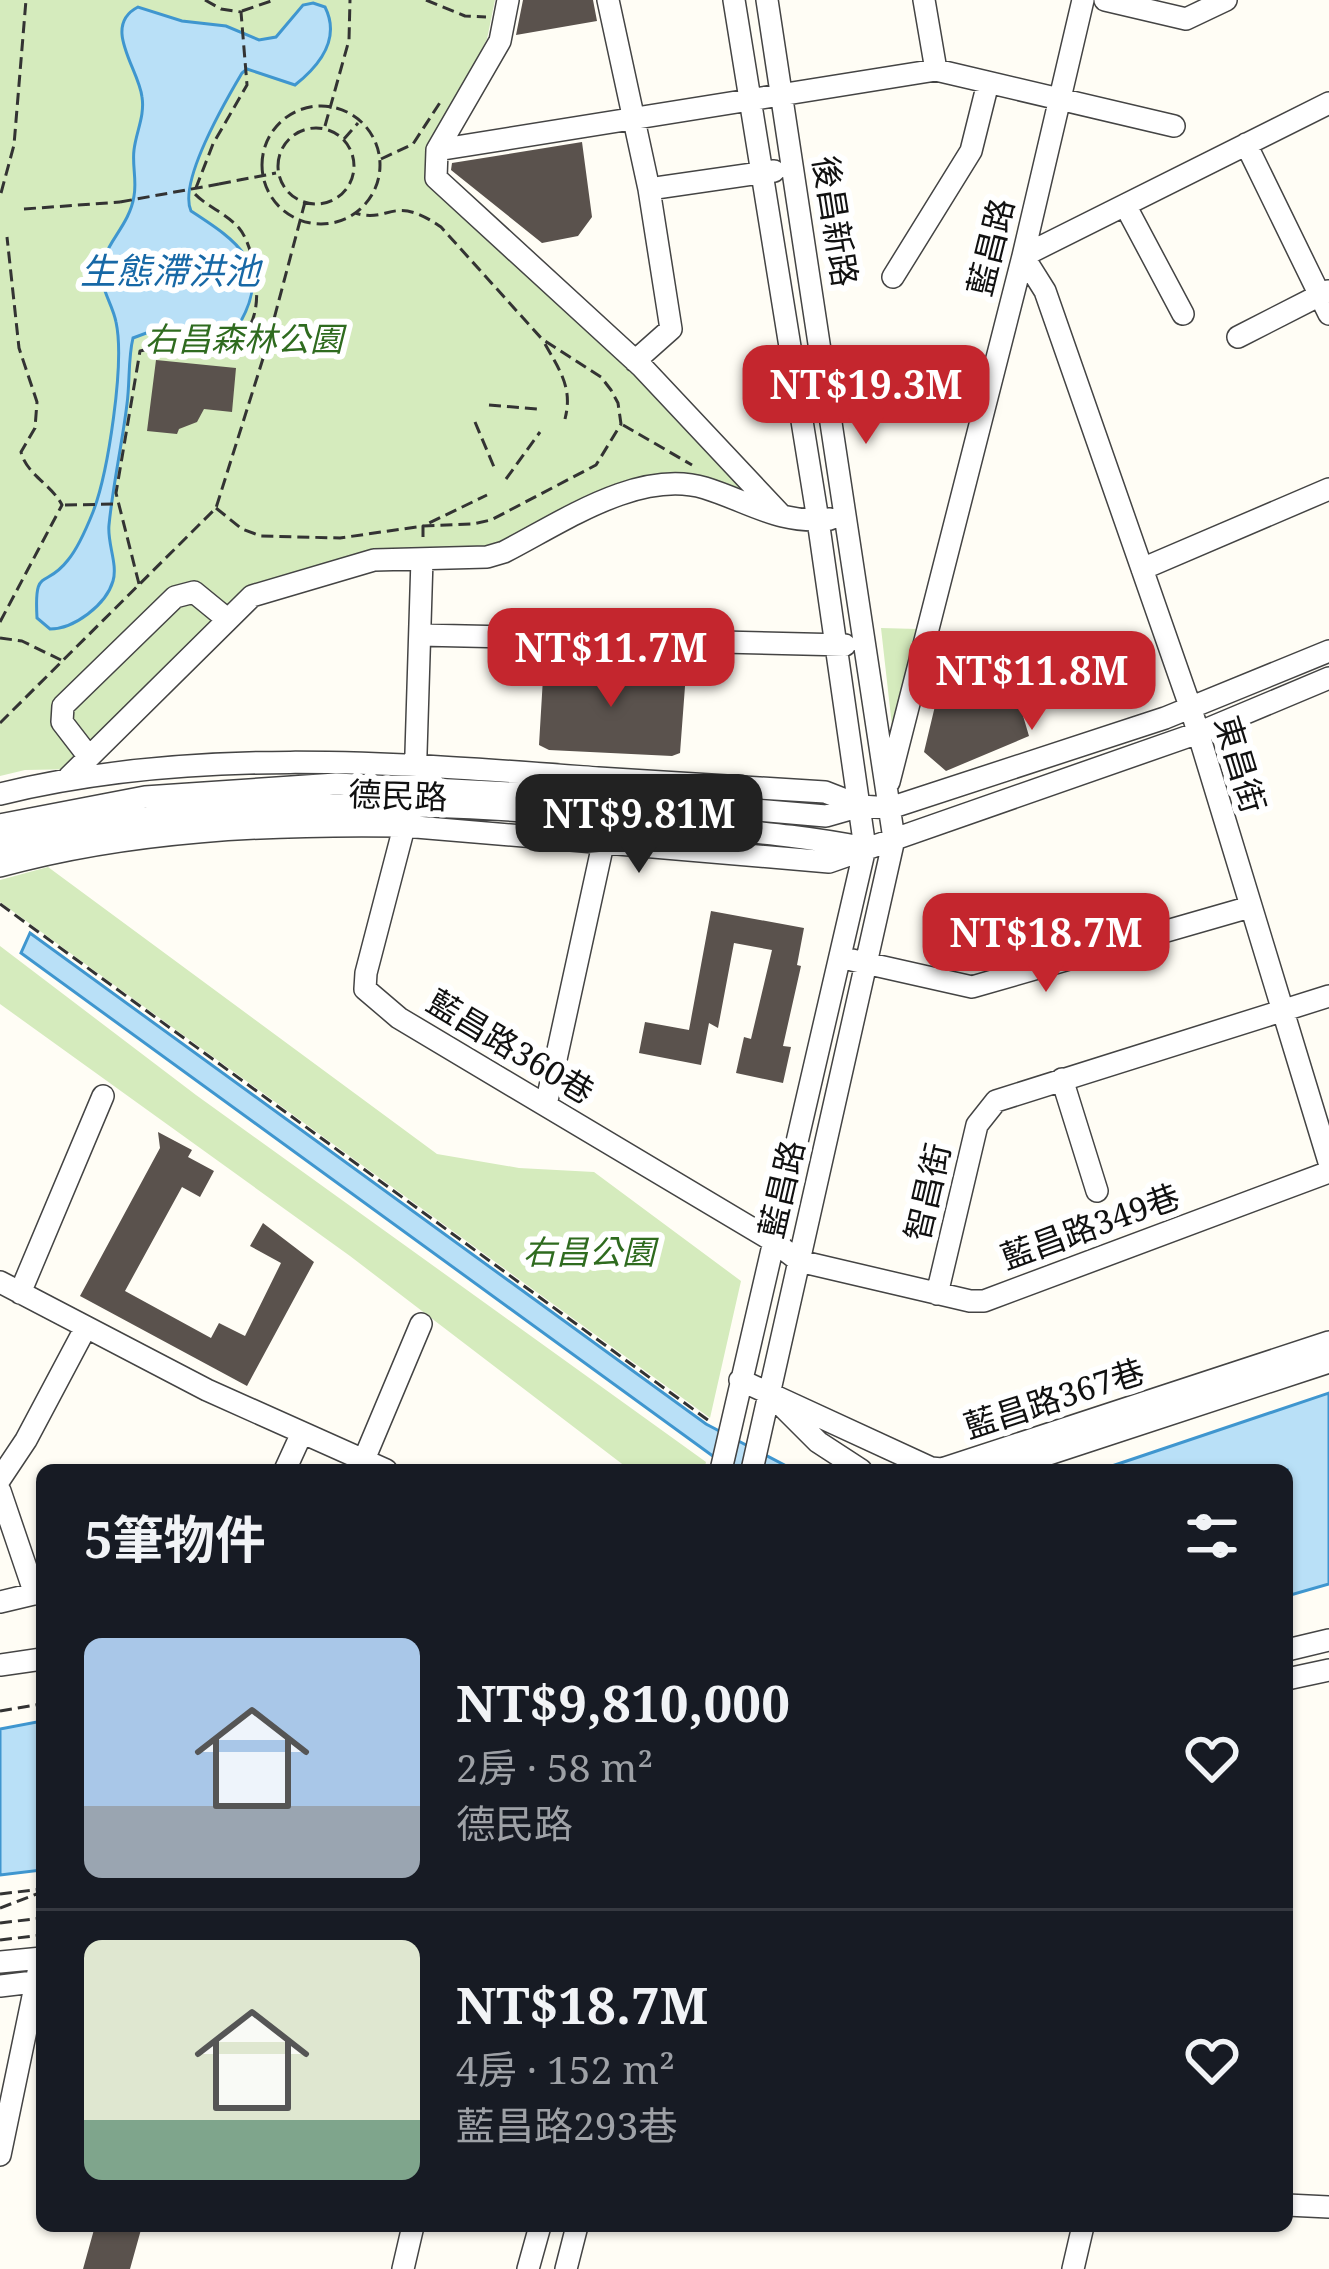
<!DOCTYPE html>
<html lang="zh-TW">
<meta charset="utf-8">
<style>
:root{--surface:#171b24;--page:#20242c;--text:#f1f3f6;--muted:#9ea1a6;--line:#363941;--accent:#c4262e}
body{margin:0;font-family:"Noto Serif","Noto Sans TC",serif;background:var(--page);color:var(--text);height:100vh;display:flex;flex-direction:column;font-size:45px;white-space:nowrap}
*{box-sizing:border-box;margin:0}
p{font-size:39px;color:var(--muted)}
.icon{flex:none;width:66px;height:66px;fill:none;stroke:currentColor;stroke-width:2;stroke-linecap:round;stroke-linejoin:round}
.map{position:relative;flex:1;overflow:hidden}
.sheet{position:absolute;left:36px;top:1464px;width:1257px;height:768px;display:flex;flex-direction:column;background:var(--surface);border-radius:18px;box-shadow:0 3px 9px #0004}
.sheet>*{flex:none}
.price{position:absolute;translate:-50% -102px;padding:0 27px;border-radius:24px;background:var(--accent);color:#fff;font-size:39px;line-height:78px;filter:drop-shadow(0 3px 6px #0008)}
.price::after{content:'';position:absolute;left:50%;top:72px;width:36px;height:27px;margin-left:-18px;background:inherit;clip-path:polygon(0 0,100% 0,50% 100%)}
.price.selected{background:#222;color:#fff}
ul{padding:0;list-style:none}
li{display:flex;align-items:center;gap:36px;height:300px;padding:0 48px}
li+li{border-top:3px solid var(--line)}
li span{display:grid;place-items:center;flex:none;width:336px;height:240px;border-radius:18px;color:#555}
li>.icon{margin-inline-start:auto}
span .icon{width:144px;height:144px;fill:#fffc;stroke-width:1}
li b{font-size:51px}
h2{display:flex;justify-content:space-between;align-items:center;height:144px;padding:0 48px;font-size:51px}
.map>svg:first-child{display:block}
</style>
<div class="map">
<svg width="1329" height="2269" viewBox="0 0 1329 2269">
<rect width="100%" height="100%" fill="#fffdf5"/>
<path fill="#d5ebbd" d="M0 0H495L487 39 432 147 429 169 633 367 765 515 683 493 627 496 489 557 346 561 241 602 81 769 25 770 0 776Z
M881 628 918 629 893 735Z
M48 867 437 1154 519 1168 594 1172 741 1281 710 1418 0 902V880Z
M0 946 196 1095 706 1462 704 1470H630L350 1256 0 1004Z"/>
<path fill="#b9e0f7" stroke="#3f96cf" stroke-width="3" d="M313 3 325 7C341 39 319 66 295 85L247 69 242 73C226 100 178 182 191 211 237 241 273 264 240 323L149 332 133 338C128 358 130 382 127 404 122 445 113 484 109 525 107 543 118 564 113 581 106 605 74 629 50 629L37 618C34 565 45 590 68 560 78 548 87 527 93 512 108 473 125 363 116 322 112 301 96 284 103 261 109 240 130 223 134 196 137 181 132 165 134 150 136 132 145 116 142 97 139 69 101 26 138 7L182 21 226 26 259 40 276 37 303 5Z
M30 933 706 1424 794 1470H732L21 953Z
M1329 1393V1584L1287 1596V1470H1100Z
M42 1721V1870L0 1875V1729Z"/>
<path fill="#5a524d" d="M523 0H593L597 21 516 35Z
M582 142 592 217 578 236 542 243 451 170 452 163Z
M156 360 236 368 232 412 204 409 197 422 179 429 177 434 147 431Z
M1006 658 1029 736 946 771 924 752 945 664Z
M544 661 686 673 680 753 672 756 549 750 539 745Z
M711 911 804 928 797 965 801 966 783 1046 791 1047 783 1083 736 1073 744 1037 751 1039 772 950 734 943 718 1028 709 1023 701 1065 639 1053 645 1022 689 1030Z
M158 1132 192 1150 188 1157 214 1171 200 1197 182 1187 125 1291 211 1338 219 1323 245 1336 281 1263 250 1246 263 1223 314 1262 247 1386 80 1296 160 1148Z
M95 2226H142L130 2269H83Z"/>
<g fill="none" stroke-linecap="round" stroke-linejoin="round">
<defs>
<path id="minor" d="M508 0 500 41 437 150 436 178 642 367 781 515
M608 0 649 189 671 329 635 361
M924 0 936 70
M1105 0 1186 19 1226 0
M1246 144 1329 314
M437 150 936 70 1174 126
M649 189 774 171
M1125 205 1183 314
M1023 256 1045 291 1191 709 1329 1162
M1023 256 1329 103
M893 277 971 151 988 83
M1238 337 1328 291
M422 559 415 785 366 973 365 989 399 1018 773 1241 799 1261 970 1301H984L1329 1172
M1142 569 1329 489
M420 635 845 645
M89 757 62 722 63 706 175 597 194 592 227 619
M69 777 252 596 374 560 487 557 504 552C561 523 639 468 705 488 750 502 780 525 830 519
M889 782 1023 256 1083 0
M0 794C196 746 399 763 598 778 673 783 749 787 825 792L861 806 890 808 1165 718 1329 651
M0 825 145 797 336 784 627 799 826 816 861 806
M0 845C215 792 438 800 656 822 725 830 796 834 865 848
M0 866C130 830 270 824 404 826L829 862 1198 733 1329 678
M852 960 972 987 1250 907
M1062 1079 1097 1191
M546 1105 603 844
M0 1282 207 1390 386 1470
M20 1293 103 1096
M937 1294 977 1125 996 1101 1329 996
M740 1380 931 1468 942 1469 1329 1342
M779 1403 818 1442 861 1470
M360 1469 421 1324
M285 1470 301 1435
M721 1470 865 848 818 520 734 0
M752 1470 894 839 767 0
M1000 1470 1329 1362
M0 1479 26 1440 86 1327
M0 1491 35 1594
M0 1602 42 1592
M1287 1650 1329 1640
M0 1665 42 1659
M1287 1679 1329 1670
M0 1962 42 1958
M0 1986 42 1981
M0 2155 41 1958
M1287 2205 1329 2207
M403 2269 413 2226
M528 2269 540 2226
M566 2269 577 2226
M1073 2269 1083 2226"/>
</defs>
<use href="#minor" stroke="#444" stroke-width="24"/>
<path stroke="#333" stroke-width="3" stroke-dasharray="12 6" stroke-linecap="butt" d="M205 0 221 9 241 12 247 85 213 144 194 193C207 207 226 213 239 228 256 248 268 321 240 335 239 336 222 338 221 338
M426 0 465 16 486 17
M242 11 274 0
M262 165a59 59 0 1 1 118 0a59 59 0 1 1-118 0Z
M325 126 349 40 350 0
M278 166a38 38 0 1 1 76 0a38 38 0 1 1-76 0Z
M344 139 358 123
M381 159 413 144 441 101
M219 184 276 173
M1 193 14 145 26 0
M24 209 120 202
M545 344C560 371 573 388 565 419
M489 405 538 409
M475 422 494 467
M623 425 692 465
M506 479 540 432
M65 505 116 504
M216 508 242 529 261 536 340 538 423 526 473 524 491 520 596 465 621 424 618 403 611 390 601 377 542 339 441 227C392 193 390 224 355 213
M423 537V526L487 495
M139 584 116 493 140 351 171 344
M0 622 62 505C52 485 26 474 21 452L35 428 37 402 19 348 7 237
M0 638 22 641 61 660
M0 723 216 508 266 349 305 202
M0 904 712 1423
M0 1711 42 1704
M0 1894 42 1889
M0 1908 42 1892
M0 1923 42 1918
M0 1940 42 1935"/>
<use href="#minor" stroke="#fff" stroke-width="21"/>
<path stroke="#333" stroke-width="3" stroke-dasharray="12 6" stroke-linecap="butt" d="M120 202 219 184"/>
</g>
<g text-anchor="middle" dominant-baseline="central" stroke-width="12" stroke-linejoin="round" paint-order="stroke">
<g font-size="33" fill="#111" stroke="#fff">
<text transform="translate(836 221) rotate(81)">後昌新路</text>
<text transform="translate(990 247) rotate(-76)">藍昌路</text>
<text transform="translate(1241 764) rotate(73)">東昌街</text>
<text transform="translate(398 795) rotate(2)">德民路</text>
<text transform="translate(511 1046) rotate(31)">藍昌路360巷</text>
<text transform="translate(781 1189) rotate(-77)">藍昌路</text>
<text transform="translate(927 1192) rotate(-77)">智昌街</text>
<text transform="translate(1090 1226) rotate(-20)">藍昌路349巷</text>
<text transform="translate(1054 1398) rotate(-18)">藍昌路367巷</text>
</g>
<g font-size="33" font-style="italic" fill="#2f6b1f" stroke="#fff">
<text x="244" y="338">右昌森林公園</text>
<text x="589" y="1251">右昌公園</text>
</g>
<g font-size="36" font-style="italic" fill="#1768a6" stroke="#fff">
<text x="170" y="270">生態滯洪池</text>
</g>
</g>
</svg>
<b class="price" style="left:866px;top:447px">NT$19.3M</b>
<b class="price" style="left:611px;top:710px">NT$11.7M</b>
<b class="price" style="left:1032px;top:733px">NT$11.8M</b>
<b class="price selected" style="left:639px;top:876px">NT$9.81M</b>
<b class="price" style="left:1046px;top:995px">NT$18.7M</b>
<section class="sheet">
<h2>5筆物件<svg class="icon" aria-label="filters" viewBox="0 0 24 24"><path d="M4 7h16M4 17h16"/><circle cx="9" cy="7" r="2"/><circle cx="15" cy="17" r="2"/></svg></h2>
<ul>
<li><span style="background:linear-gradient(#a9c7e8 70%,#9aa5b1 0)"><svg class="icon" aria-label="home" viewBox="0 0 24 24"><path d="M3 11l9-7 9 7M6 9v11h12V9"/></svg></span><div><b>NT$9,810,000</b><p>2房 · 58 m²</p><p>德民路</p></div><svg class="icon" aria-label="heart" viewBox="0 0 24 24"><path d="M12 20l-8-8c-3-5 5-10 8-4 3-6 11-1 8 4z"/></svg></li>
<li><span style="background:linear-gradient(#dfe7d0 75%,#7fa58c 0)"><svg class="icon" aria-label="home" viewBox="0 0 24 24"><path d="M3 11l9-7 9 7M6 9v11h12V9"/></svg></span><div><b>NT$18.7M</b><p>4房 · 152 m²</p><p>藍昌路293巷</p></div><svg class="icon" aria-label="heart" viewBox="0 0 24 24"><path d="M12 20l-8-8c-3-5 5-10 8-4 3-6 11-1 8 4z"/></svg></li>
</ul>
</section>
</div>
